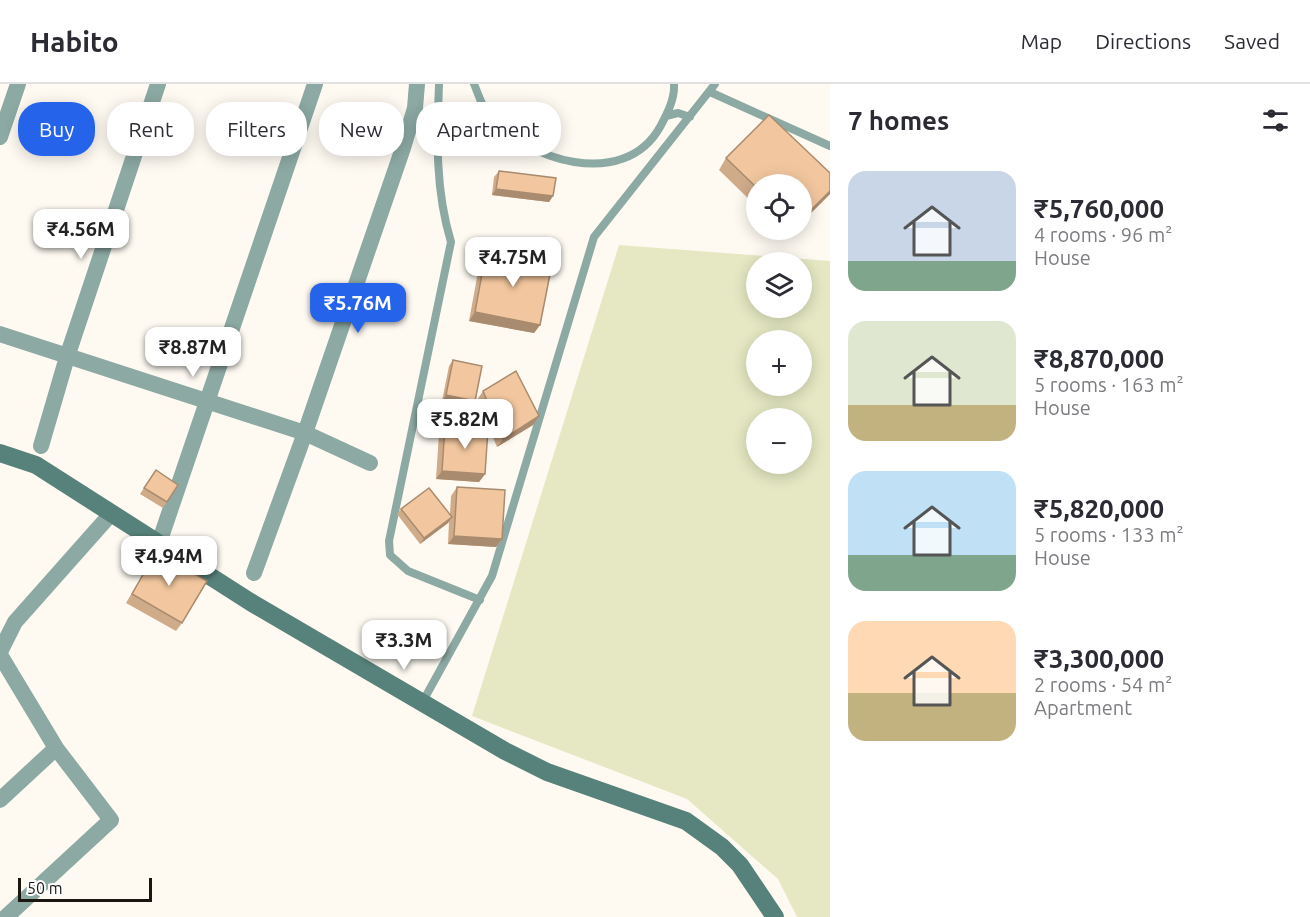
<!DOCTYPE html>
<meta charset="utf-8">
<style>
:root{--surface:#fff;--page:#f7f7f7;--text:#2b2b33;--muted:#7c7c81;--line:#e1e1e2;--accent:#2563eb}
body{margin:0;font-family:Ubuntu,sans-serif;background:var(--page);color:var(--text);height:100vh;display:flex;flex-direction:column;font-size:22px;white-space:nowrap}
*{box-sizing:border-box;margin:0}
p{font-size:20px;color:var(--muted)}
.icon{flex:none;width:33px;height:33px;fill:none;stroke:currentColor;stroke-width:2;stroke-linecap:round;stroke-linejoin:round}
.map{position:relative;flex:1;overflow:hidden}
.side{display:flex;flex-direction:column;background:var(--surface);width:480px}
.side>*{flex:none}
.guide{position:absolute;left:18px;top:18px;width:570px;height:54px;display:flex;gap:12px}
.fabs{position:absolute;left:746px;top:90px;display:grid;gap:12px}
.fabs a{display:grid;place-items:center;width:66px;height:66px;border-radius:50%;background:var(--surface);box-shadow:0 3px 15px #0003;font-size:30px}
.scale{position:absolute;left:18px;bottom:15px;width:134px;box-sizing:border-box;padding-left:6px;border:3px solid #1b1710;border-top:0;font-size:16px;line-height:21px;white-space:nowrap;color:#1b1710;-webkit-text-stroke:4px #fff;paint-order:stroke}
.price{position:absolute;translate:-50% -51px;padding:0 14px;border-radius:12px;background:#fff;color:#222;font-size:20px;line-height:39px;filter:drop-shadow(0 2px 3px #0008)}
.price::after{content:'';position:absolute;left:50%;top:36px;width:18px;height:14px;margin-left:-9px;background:inherit;clip-path:polygon(0 0,100% 0,50% 100%)}
.price.selected{background:var(--accent);color:#fff}
ul{padding:0;list-style:none}
li{display:flex;align-items:center;gap:18px;height:150px;padding:0 18px}
li span{display:grid;place-items:center;flex:none;width:168px;height:120px;border-radius:18px;color:#555}
li>.icon{margin-inline-start:auto}
span .icon{width:72px;height:72px;fill:#fffc;stroke-width:1}
li b{font-size:26px}
h2{display:flex;justify-content:space-between;align-items:center;height:72px;padding:0 18px;font-size:26px}
.pill{padding:0 21px;border-radius:24px;background:var(--surface);box-shadow:0 3px 15px #0003;font-size:21px;line-height:54px}
.pill.selected{background:var(--accent);color:#fff}
header{display:flex;align-items:center;gap:36px;box-sizing:border-box;height:84px;padding:0 30px;background:var(--surface);border-bottom:2px solid var(--line)}
header strong{font-size:28px}
nav{display:flex;gap:33px;margin-inline-start:auto;font-size:21px}
main{display:flex;flex:1;min-height:0}
.map>svg:first-child{display:block}
</style>
<header>
<strong>Habito</strong>
<nav><a>Map</a><a>Directions</a><a>Saved</a></nav>
</header>
<main>
<div class="map">
<svg width="830" height="833" viewBox="0 0 830 833">
<rect width="100%" height="100%" fill="#fefaf2"/>
<path fill="#e5e8c2" fill-rule="evenodd" d="M619 161 830 177V833H797L778 795 687 715 472 632ZM756 178H801V224H756ZM756 256H801V302H756ZM756 334H801V380H756Z"/>
<g fill="none" stroke-linecap="round" stroke-linejoin="round">
<path stroke="#8da9a4" stroke-width="8" d="M439 0C437 55 435 105 451 158L389 457 390 471 408 487 480 516
M474 0C478 9 481 21 488 29 525 77 624 107 660 43 667 30 675 15 674 0
M710 8 830 62
M666 32 678 29 690 33
M422 619 492 492 594 153 715 0"/>
<path stroke="#8da9a4" stroke-width="16" d="M0 53 18 0
M0 250 305 349 370 379
M41 362 67 273 158 0
M159 459 315 0
M254 489 305 349 403 64 415 24 417 0
M0 568 15 538 110 431
M0 571 56 664 111 736 6 833
M0 716 56 664"/>
<path stroke="#57827b" stroke-width="18" d="M0 369 36 381 252 519 505 667 547 688 686 737 722 763 740 781 775 833"/>
</g>
<path fill="#d0ab89" d="M726 74 830 110 801 139V100H756V122L719 86Z
M499 87 553 112 549 118 492 111 494 93Z
M781 146H795L788 153Z
M486 168 540 241 534 249 469 237 480 177Z
M453 276 471 322 442 317 449 282Z
M483 307 533 341 497 363 477 316Z
M445 342 485 390 479 398 436 395 439 350Z
M156 386 178 401 163 424 140 410Z
M457 403 502 455 496 463 448 460 449 437 448 439 420 460 397 430 401 425 450 430 451 412Z
M156 468 182 539 176 547 126 519Z"/>
<path fill="#a98b6f" d="M496 105 553 112 549 118 492 111Z
M830 107V110L801 139V136Z
M475 228 540 241 534 249 469 237Z
M446 311 475 317 471 322 442 317Z
M539 332 533 341 497 363 503 355Z
M442 387 485 390 479 398 436 395Z
M452 433 448 439 420 460 424 454Z
M454 452 502 455 496 463 448 460Z"/>
<path fill="#f2c79f" stroke="#a98b6f" stroke-width="1.5" d="M769 31 830 89V107L801 136V100H756V103L726 74Z
M499 87 556 94 553 112 496 105Z
M486 168 552 180 540 241 475 228Z
M453 276 482 282 475 317 446 311Z
M516 287 539 332 503 355 483 307Z
M445 342 488 345 485 390 442 387Z
M156 386 178 401 167 418 144 404Z
M457 403 505 406 502 455 454 452Z
M429 404 452 433 424 454 401 425Z
M156 468 207 497 182 539 132 510Z"/>
</svg>
<div class="fabs">
<a><svg class="icon" aria-label="locate" viewBox="0 0 24 24"><circle cx="12" cy="12" r="6"/><path d="M12 2v4M12 18v4M2 12h4M18 12h4"/></svg></a>
<a><svg class="icon" aria-label="layers" viewBox="0 0 24 24"><path d="M12 4l9 5-9 5-9-5zM3 14l9 5 9-5"/></svg></a>
<a>+</a>
<a>−</a>
</div>
<div class="scale">50 m</div>
<b class="price" style="left:81px;top:176px">₹4.56M</b>
<b class="price" style="left:513px;top:204px">₹4.75M</b>
<b class="price selected" style="left:358px;top:250px">₹5.76M</b>
<b class="price" style="left:193px;top:294px">₹8.87M</b>
<b class="price" style="left:465px;top:366px">₹5.82M</b>
<b class="price" style="left:169px;top:503px">₹4.94M</b>
<b class="price" style="left:404px;top:587px">₹3.3M</b>
<div class="guide">
<a class="pill selected">Buy</a>
<a class="pill">Rent</a>
<a class="pill">Filters</a>
<a class="pill">New</a>
<a class="pill">Apartment</a>
</div>
</div>
<section class="side">
<h2>7 homes<svg class="icon" aria-label="filters" viewBox="0 0 24 24"><path d="M4 7h16M4 17h16"/><circle cx="9" cy="7" r="2"/><circle cx="15" cy="17" r="2"/></svg></h2>
<ul>
<li><span style="background:linear-gradient(#c9d6e8 75%,#7fa58c 0)"><svg class="icon" aria-label="home" viewBox="0 0 24 24"><path d="M3 11l9-7 9 7M6 9v11h12V9"/></svg></span><div><b>₹5,760,000</b><p>4 rooms · 96 m²</p><p>House</p></div></li>
<li><span style="background:linear-gradient(#dfe7d0 70%,#c2b280 0)"><svg class="icon" aria-label="home" viewBox="0 0 24 24"><path d="M3 11l9-7 9 7M6 9v11h12V9"/></svg></span><div><b>₹8,870,000</b><p>5 rooms · 163 m²</p><p>House</p></div></li>
<li><span style="background:linear-gradient(#bfe0f5 70%,#7fa58c 0)"><svg class="icon" aria-label="home" viewBox="0 0 24 24"><path d="M3 11l9-7 9 7M6 9v11h12V9"/></svg></span><div><b>₹5,820,000</b><p>5 rooms · 133 m²</p><p>House</p></div></li>
<li><span style="background:linear-gradient(#ffd9b3 60%,#c2b280 0)"><svg class="icon" aria-label="home" viewBox="0 0 24 24"><path d="M3 11l9-7 9 7M6 9v11h12V9"/></svg></span><div><b>₹3,300,000</b><p>2 rooms · 54 m²</p><p>Apartment</p></div></li>
</ul>
</section>
</main>
